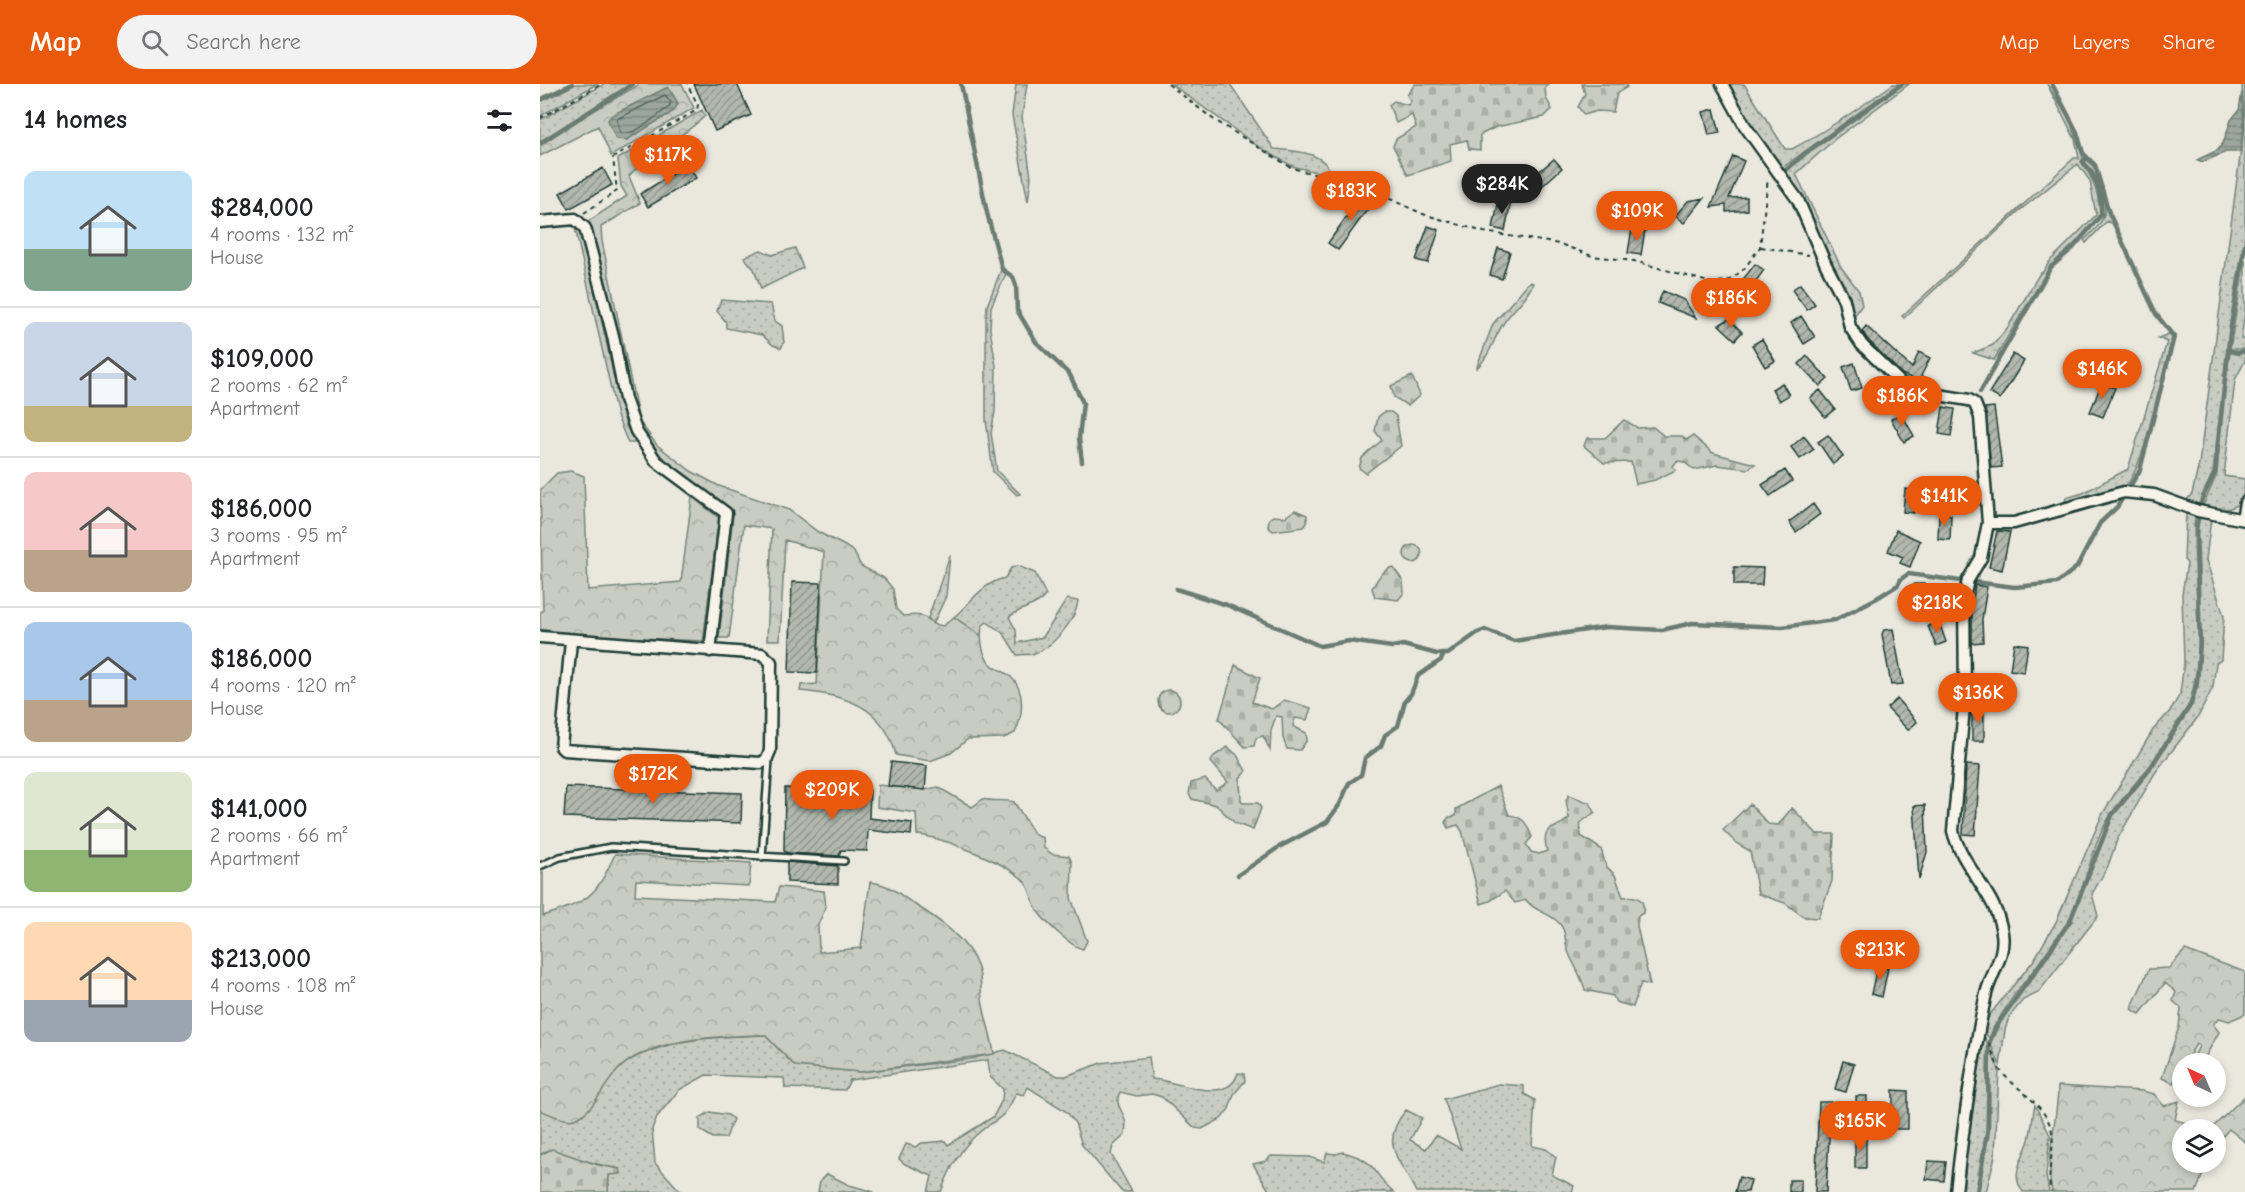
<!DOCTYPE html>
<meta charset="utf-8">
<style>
:root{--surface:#fff;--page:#f2f2f2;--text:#202124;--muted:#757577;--line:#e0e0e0;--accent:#ea580c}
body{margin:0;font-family:"Comic Neue",sans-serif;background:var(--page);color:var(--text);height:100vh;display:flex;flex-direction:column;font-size:22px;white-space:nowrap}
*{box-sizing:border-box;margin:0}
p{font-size:20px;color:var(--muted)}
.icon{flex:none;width:33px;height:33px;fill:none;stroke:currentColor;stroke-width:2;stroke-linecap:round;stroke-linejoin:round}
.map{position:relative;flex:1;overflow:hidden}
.side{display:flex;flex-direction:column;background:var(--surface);width:540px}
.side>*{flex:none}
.needle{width:39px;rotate:316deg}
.buttons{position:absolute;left:1632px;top:969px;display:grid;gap:12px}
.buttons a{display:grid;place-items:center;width:54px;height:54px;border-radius:50%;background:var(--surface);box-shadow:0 3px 9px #0003;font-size:30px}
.price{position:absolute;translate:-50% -51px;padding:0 14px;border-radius:21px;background:var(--accent);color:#fff;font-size:20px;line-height:39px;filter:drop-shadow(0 2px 3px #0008)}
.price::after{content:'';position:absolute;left:50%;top:36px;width:18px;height:14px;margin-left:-9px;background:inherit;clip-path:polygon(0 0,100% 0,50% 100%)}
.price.on{background:#222;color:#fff}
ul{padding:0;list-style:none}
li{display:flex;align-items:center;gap:18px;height:150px;padding:0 24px}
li+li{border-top:2px solid var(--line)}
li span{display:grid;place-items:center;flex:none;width:168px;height:120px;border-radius:12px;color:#555}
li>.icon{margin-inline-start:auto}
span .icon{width:72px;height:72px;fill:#fffc;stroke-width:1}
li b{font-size:26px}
h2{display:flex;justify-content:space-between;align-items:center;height:72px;padding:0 24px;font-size:26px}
header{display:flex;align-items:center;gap:36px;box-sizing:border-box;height:84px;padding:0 30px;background:var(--accent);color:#fff}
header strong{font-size:28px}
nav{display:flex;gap:33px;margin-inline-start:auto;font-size:21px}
.search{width:420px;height:54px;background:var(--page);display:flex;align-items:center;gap:15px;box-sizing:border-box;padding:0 21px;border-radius:33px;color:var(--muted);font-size:22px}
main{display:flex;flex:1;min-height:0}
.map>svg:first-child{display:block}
</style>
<header>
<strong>Map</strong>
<div class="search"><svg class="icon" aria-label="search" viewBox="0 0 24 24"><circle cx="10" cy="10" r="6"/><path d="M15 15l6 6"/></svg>Search here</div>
<nav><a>Map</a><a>Layers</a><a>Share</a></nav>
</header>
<main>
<section class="side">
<h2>14 homes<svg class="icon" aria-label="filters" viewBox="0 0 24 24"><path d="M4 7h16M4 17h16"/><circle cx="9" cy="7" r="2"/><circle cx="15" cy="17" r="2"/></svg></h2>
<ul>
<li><span style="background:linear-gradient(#bfe0f5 65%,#7fa58c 0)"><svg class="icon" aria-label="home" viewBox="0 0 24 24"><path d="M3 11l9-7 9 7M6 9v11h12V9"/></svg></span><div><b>$284,000</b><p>4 rooms · 132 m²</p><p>House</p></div></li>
<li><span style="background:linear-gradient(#c9d6e8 70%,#c2b280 0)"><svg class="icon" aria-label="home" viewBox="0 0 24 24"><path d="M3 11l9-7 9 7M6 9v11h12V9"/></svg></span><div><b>$109,000</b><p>2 rooms · 62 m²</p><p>Apartment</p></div></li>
<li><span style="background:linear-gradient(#f6c9c9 65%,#b9a48a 0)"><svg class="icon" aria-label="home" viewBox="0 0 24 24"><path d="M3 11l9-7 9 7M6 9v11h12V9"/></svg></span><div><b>$186,000</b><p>3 rooms · 95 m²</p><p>Apartment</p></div></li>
<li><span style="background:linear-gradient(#a9c7e8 65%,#b9a48a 0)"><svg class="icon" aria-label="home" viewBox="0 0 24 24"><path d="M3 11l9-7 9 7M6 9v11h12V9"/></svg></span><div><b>$186,000</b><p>4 rooms · 120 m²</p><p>House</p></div></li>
<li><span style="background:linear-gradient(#dfe7d0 65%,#8fb573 0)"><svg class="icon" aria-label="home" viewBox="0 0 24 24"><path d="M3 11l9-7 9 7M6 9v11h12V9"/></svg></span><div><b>$141,000</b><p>2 rooms · 66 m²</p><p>Apartment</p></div></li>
<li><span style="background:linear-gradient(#ffd9b3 65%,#9aa5b1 0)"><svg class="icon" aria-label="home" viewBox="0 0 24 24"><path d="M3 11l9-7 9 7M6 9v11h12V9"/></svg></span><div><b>$213,000</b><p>4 rooms · 108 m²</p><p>House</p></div></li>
</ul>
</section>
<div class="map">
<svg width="1705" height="1108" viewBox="0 0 1705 1108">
<defs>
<pattern id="grass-dots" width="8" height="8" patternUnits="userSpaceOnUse" patternTransform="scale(1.5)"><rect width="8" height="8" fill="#c8ccc1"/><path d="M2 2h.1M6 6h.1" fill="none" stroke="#abb0a6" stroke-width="1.8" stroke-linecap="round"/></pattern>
<pattern id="forest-crowns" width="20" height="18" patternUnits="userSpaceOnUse" patternTransform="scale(1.5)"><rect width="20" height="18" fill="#c8ccc1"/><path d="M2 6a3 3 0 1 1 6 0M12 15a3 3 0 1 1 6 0" fill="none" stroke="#abb0a6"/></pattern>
<pattern id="cemetery-stones" width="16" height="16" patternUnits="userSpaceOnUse" patternTransform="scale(1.5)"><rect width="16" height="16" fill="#c8ccc1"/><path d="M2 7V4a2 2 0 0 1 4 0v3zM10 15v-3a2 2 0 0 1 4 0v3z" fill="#abb0a6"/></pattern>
<pattern id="water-rules" width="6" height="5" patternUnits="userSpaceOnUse" patternTransform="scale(1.5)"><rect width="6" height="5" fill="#9ca69c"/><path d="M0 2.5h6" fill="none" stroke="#7f8880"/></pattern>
<pattern id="building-hatch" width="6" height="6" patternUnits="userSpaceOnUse" patternTransform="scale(1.5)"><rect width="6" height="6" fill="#b2b8ae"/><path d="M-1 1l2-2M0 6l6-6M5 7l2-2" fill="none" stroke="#90978e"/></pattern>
</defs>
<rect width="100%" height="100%" fill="#eae8dd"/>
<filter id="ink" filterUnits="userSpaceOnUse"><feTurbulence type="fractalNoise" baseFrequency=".0167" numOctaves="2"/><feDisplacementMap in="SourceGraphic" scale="12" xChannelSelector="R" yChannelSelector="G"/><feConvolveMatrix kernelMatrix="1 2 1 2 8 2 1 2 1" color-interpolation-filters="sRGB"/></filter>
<g filter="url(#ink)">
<path fill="url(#grass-dots)" stroke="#74847a" stroke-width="1.5" d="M36 0H57L0 32V18Z
M64 0H91L0 58V36Z
M476 0H487L482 33 491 93 488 118 472 31Z
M631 0H690L734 65C757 67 784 67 793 92L752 82 719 63Z
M1186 0H1204L1245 65H1252C1286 47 1321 23 1353 0H1358L1242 84 1207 37Z
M1364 0H1369L1295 55 1256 90 1301 183 1319 207 1322 221 1312 235 1265 122 1246 88 1267 70Z
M1507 0 1529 34 1543 74 1541 78C1553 93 1559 110 1560 130L1543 152 1510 182 1454 276 1433 269 1453 261 1468 243 1500 189H1502L1510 177 1556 131 1550 97 1538 80 1479 127 1364 234 1362 232 1534 74H1539L1535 55Z
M1702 0H1705V151L1689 248 1673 388 1657 424 1644 419 1652 410 1659 380 1704 43Z
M1547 76C1566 92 1564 122 1575 142L1567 137 1546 159 1544 156C1551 149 1562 140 1564 130 1567 115 1556 88 1545 78Z
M255 164 263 184 221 205 214 185 204 173 221 166 232 171Z
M1705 175V229L1701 255 1705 256V265H1690Z
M461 186 466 190 451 223 450 245 456 282 455 327 451 349 457 387 480 410 477 411 453 388 446 336V234L447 222Z
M989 198 993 199C987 215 975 223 965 237 953 254 951 271 936 285L953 240Z
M181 216 231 220 235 237 242 242 244 258 241 264 233 261 222 251 186 244V238L177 227Z
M1629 250 1632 254C1623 289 1606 381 1584 405L1523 423 1526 414 1543 409 1588 385 1627 258 1618 254Z
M1690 269H1705V277L1695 296 1684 392 1705 395C1705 428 1688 427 1662 424L1677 390 1683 316Z
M1646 428 1655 431C1650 492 1668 556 1650 617 1637 660 1594 695 1570 732 1549 765 1547 805 1528 838 1504 879 1467 911 1449 955L1442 940 1494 876 1516 838 1562 731 1613 646 1631 626 1640 610 1644 578 1642 510 1647 479 1644 476Z
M1659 431 1671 434 1666 476 1684 532 1681 576 1676 579 1673 603 1658 633 1615 689 1577 756 1568 782 1552 810 1558 832 1498 909 1483 916 1469 933 1465 946 1460 981 1450 959 1467 927 1496 890 1531 838 1573 732 1610 687 1652 621 1658 600 1661 558 1656 465Z
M410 471 406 512 393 540 388 534Z
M478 482 495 489 506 511C498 522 480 524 469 533L476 546 477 559 503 553 527 515 538 517C536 536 511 566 492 570 487 571 482 570 477 571L464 550 447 538 442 542 441 552 414 533C431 519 442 499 465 494L471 484Z
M1441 946 1448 960 1446 1046 1436 1108H1418Z
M225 951 255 982 320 988 431 975 465 966 518 992H526L561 979 609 973 612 995C635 996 688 1023 698 989L704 990 705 997 694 1010 689 1025 681 1035 662 1045 655 1044 622 1013 612 1010 597 1012 580 1008C574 1021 582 1024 585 1036 587 1040 585 1047 585 1051L573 1062 571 1070 592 1108H582L542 1061 535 1039 527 1028 488 1003 484 1011 476 1009C462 1041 456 1032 435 1052 420 1066 408 1089 401 1108H388L392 1092 365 1080 359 1075 366 1060 375 1063 382 1059 405 1057 408 1061 453 1033 462 1016 463 1005 450 993 448 976 310 996 305 1006 245 1004 244 994 166 991 139 1006 117 1033 112 1045 115 1079 141 1108H68L69 1091 80 1085C54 1081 32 1071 6 1067L0 1071V1026C62 1050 54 991 98 972 141 953 179 953 225 951Z
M1450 964 1459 986 1455 1072 1446 1108H1439L1449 1046Z
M959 1000 984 1002V1010L995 1016 992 1062 1006 1065 1016 1073 1012 1091 1034 1102 1032 1108H876C860 1075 838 1060 866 1026L882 1034 870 1056 886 1065 896 1051 921 1065 904 1015Z
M1495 1021 1510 1051 1506 1092 1509 1108H1483C1470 1091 1482 1076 1488 1059 1492 1047 1492 1034 1495 1021Z
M170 1028 188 1031 193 1035 186 1054H173L160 1046V1034Z
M803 1068C840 1078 829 1087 854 1108H730L713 1080 726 1077 731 1072 770 1073 784 1078 787 1069 796 1070Z
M287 1090 309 1101 334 1108H278L280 1097Z"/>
<path fill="url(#forest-crowns)" stroke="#74847a" stroke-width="1.5" d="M100 0H142L154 24 71 72 58 42 0 72V62L29 41Z
M162 26 165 32C141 55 111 68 89 92L100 119 61 143 62 157 99 337 117 361 151 387 179 402 249 426 278 448 305 462 314 468 321 482 344 494 353 505 356 525 363 532C375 531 384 529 393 540L403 542 414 533 441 552C442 562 443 572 450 579 455 585 464 587 470 592 486 606 483 632 475 649L464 654 428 655 411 669 390 677 356 671C344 622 305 611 260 607L261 601 277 600 284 468 245 456 240 556H227L232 445 204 441 189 554H179L193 431 191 425 118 375 92 329 47 138 87 112 81 102 78 75Z
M35 144 42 148 80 320 86 341 96 359H88L77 332Z
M31 387 44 392 48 506 141 498 152 413 179 434 163 557 31 551 0 545V528L3 527 0 406 17 389Z
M338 701 385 706 398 703 432 723 443 715C455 718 463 715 474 718L495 751 503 754 504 764 512 770 529 772 532 779 531 814 547 857 543 865C531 863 503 836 497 826 491 815 491 802 480 793 461 777 402 753 377 751L376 729 337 723Z
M75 770 211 779 209 802 96 796 95 811 235 818 239 803 284 807 286 823 278 841 279 868 321 864 330 798C350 800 357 809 374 820 398 835 429 856 438 884 442 896 440 909 443 921 446 938 452 953 454 970L320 988 255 982 225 951C183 952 118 953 83 981 67 993 54 1029 35 1035 25 1038 10 1030 0 1026V789L3 788V832C49 817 55 814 75 770Z
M1645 866 1705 888V930L1689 937 1680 934 1673 940 1679 948 1662 979H1651L1659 962 1656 960 1633 999 1622 994 1639 943 1641 924 1633 917 1636 908 1625 899 1600 930 1591 925 1609 885 1629 884Z
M1518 1002 1602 1007 1614 1010 1624 1022 1639 1017 1635 1036 1671 1045 1705 1012V1058L1689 1045 1676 1060V1046H1642V1078L1667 1079 1656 1108H1512C1504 1073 1518 1037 1518 1002Z"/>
<path fill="url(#cemetery-stones)" stroke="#74847a" stroke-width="1.5" d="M875 0H1009L1005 4 1006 14 1012 25 1004 33 956 43 940 51V66L929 65 927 56 910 60 911 77 868 91 853 62 856 55 876 43 872 31 856 39 849 21 854 17 868 21 871 17 867 11Z
M1042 0H1087V3L1077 9 1073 28 1057 27 1044 31 1038 23 1045 10Z
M872 292 880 311 868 322 854 313 851 302Z
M844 328H851L856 332 861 362 826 389 819 384 822 374 842 356 835 347 838 333Z
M1084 336 1098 344 1113 343 1124 352H1142L1146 356 1153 352 1173 369 1215 380 1208 385 1177 381 1154 386 1144 378 1137 377 1133 382 1136 386 1115 396 1096 400 1091 378 1064 379 1044 362 1047 354H1065Z
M755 426 767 431V439L764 443 733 447 728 443 729 435 733 432 745 433Z
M864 470a9 9 0 1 1 18 0a9 9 0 1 1-18 0Z
M853 483 863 497 864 509 858 516 835 513 832 504C838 495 842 486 853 483Z
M695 581 720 594 712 618 732 625 744 616 771 624 767 636 755 634 753 642 766 649 767 656 760 666 747 665 743 654 742 633 736 632 731 646 730 666 723 652 716 654 714 662 705 663 679 635Z
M618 617a11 11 0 1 1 22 0a11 11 0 1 1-22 0Z
M688 663 697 671 706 687 700 694 701 716 703 719H718L721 724 713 746 695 739 676 721 652 715 649 710 651 699 665 695 676 706 688 698 671 678 674 672Z
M958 702 969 731C984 733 986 739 992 753L986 760 991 768 999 770 1007 767C1000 740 1015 748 1029 734L1026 716 1029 711 1050 719 1055 728 1040 739 1041 752 1061 765 1066 782 1075 791 1083 813C1095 811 1106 814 1103 829L1098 832 1097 842 1110 901 1101 899 1093 923 1076 918 1073 912 1045 906C1041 891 1033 880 1028 867 1024 856 1027 845 1017 837 1007 828 994 827 986 816L975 819 965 807 950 817 941 820 922 747 918 741 908 744 905 738 909 733 916 732V725Z
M1210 720 1228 740 1238 741 1252 724 1277 750H1294L1292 797 1278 834 1264 833 1245 819 1218 810 1210 767 1196 759 1183 746Z
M12 1065 58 1081 80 1085 81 1090 69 1091 68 1108H0V1071Z"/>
<path fill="url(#water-rules)" stroke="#6a7c72" stroke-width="1.5" d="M128 3 138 19 134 27 87 56 76 55 68 36 72 31Z
M1702 8 1704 43 1700 68H1686L1663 78 1657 76 1678 66 1683 59 1691 36 1699 26Z"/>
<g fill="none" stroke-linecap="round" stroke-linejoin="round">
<path stroke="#51675e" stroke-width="1.5" d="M125 11 131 18 129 23C117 31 95 53 80 49L77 35Z"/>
<path stroke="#6a7c72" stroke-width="4.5" d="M421 0 447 129 462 185 473 193 476 201 477 226 496 258 530 291 543 319 539 354 542 378
M0 16 32 0
M0 59 93 0
M1247 85 1265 69 1362 0
M1688 266 1698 269 1705 267
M1440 308 1511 183 1533 164 1561 131C1563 113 1556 91 1543 78L1547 73
M1434 498 1475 503 1517 499 1537 483 1560 439 1577 423 1600 386 1634 253 1616 230 1569 129 1555 81 1543 69 1537 48 1512 0
M636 505 687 521 780 562 809 557 852 563 863 561 897 570H908L937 549 945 546 974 557 1066 543 1122 546 1152 539 1242 543 1295 536 1337 514 1358 501 1361 495 1368 490 1421 497
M698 791 739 763 787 738 800 720 809 699 821 691 825 674 841 662 845 651 858 642 865 617 871 610 878 592 901 576 904 570
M1437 1108 1448 1046 1449 960 1455 944 1530 837 1572 731 1609 686 1651 620 1657 599 1660 558 1656 445 1662 415 1675 389 1690 248 1705 161"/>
</g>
<path fill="url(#building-hatch)" stroke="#1f3d34" stroke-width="1.5" d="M154 0H197L211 31 175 47Z
M1174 25 1180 49 1169 51 1163 28Z
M1193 72 1204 77 1189 114 1207 113V126L1186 128V121L1171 123Z
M1014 75 1022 84 999 105 990 95Z
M148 80 156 94 108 123 100 110Z
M63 84 72 101 29 125 20 109Z
M828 109 835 115 798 166 788 159 807 132 808 133Z
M1164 114 1144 139 1135 132 1148 117Z
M959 115 971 117 965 147 953 144Z
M888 142 899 146 888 179 876 176Z
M1092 144 1105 146 1101 171 1088 169Z
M958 164 970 168 962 195 950 191Z
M1215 180 1224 186 1208 208 1198 202Z
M1260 200 1275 220 1267 226 1252 206Z
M1123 207 1144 216 1156 234 1118 219Z
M1261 232 1275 253 1264 260 1251 239Z
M1189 235 1202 248 1195 256 1179 241Z
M1326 242 1372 284 1379 268 1390 274 1381 292 1389 300 1388 302 1362 290 1328 256 1322 247Z
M1222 255 1235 277 1225 283 1212 261Z
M1473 270 1484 277 1460 315 1449 309Z
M1267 272 1288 295 1280 302 1259 280Z
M1314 279 1322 304 1311 307 1303 283Z
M1562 298 1575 304 1563 333 1550 328Z
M1242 299 1249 311 1239 317 1232 305Z
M1280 306 1295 325 1285 333 1270 314Z
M1403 323 1415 325 1411 352 1399 350Z
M1454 323 1462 383 1451 384 1445 324Z
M1361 329 1374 352 1364 358 1351 335Z
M1288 351 1303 372 1293 380 1278 358Z
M1264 352 1274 365 1260 375 1251 363Z
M1245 386 1252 397 1230 412 1222 401Z
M1365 405 1377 406 1374 429 1363 428Z
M1273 420 1280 430 1256 448 1249 438Z
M1399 430 1411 431 1410 456 1398 455Z
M1356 446 1380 457 1370 483 1360 479 1363 473 1348 467Z
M1457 447 1470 448 1462 486 1449 483Z
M1194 483 1223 484 1222 501H1194Z
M252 498 281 499 277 589 249 588Z
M1374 500H1384V526H1374Z
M1435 501 1447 503 1442 535 1443 558 1432 559V523Z
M1399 538 1406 558 1396 562 1388 542Z
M1353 545 1363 600 1351 601 1342 550 1344 546Z
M1474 559 1488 561 1484 588 1470 586Z
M1357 615 1377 638 1368 646 1347 624Z
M1432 622H1444V657H1432Z
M351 678 387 682 385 706 348 702Z
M1426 681 1440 682 1435 751 1423 750Z
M26 703 202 709 201 739 24 733Z
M245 704 330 706 329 734 372 739 371 751 328 746 327 767 301 766 299 772 248 769 244 767Z
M1385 721 1387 768 1379 795 1374 722Z
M247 778 298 782V800L247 798Z
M1337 882 1348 884 1342 913 1331 910Z
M1303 977 1314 980 1306 1008 1295 1005Z
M1353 1006 1368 1007V1045H1353Z
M1316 1012H1327V1043H1317Z
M1279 1018H1291L1286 1108H1275Z
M1315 1053H1326V1084H1315Z
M1388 1077 1406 1078 1404 1097 1386 1095Z
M1199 1093 1211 1096 1208 1108H1195Z
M1249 1096H1261V1108H1249Z"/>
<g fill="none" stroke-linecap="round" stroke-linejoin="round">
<defs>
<path id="lane" d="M222 773 229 676
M0 782 20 773 71 763 304 777"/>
<path id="street" d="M1182 0 1205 42 1258 116 1286 181 1304 216 1310 243 1322 261 1362 300 1380 308 1429 316 1435 320 1440 333 1448 439 1441 474 1428 496 1424 514 1425 612 1413 747C1422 784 1457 810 1462 849 1466 873 1449 892 1445 914 1432 979 1423 1043 1416 1108
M0 138 35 135 45 144 73 252 85 315 96 347 116 377 186 429 170 567
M1702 435 1705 419
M1448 439H1474L1584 408 1614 411 1658 427 1705 436
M0 553 222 570 231 578 230 667 226 676 221 679 24 666 21 663 31 557"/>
</defs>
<use href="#lane" stroke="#1f3d34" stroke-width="10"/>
<use href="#street" stroke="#1f3d34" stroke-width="15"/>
<path stroke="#1f3d34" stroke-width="2" stroke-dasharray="4.5 4.5" stroke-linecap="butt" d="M628 0 673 35 752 84 828 105 883 130 944 148 1020 160 1052 172 1094 177 1172 199 1190 196 1204 185 1220 163 1228 94
M0 34 62 0
M44 129 77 107 73 74 157 26 158 21 147 0
M1221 163 1269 171
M1449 959C1453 969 1456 981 1462 989 1479 1007 1507 1022 1512 1048 1515 1067 1506 1087 1511 1108"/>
<use href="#lane" stroke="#f7f3e8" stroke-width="5"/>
<use href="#street" stroke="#f7f3e8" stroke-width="10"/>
</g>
</g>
</svg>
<div class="buttons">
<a><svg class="needle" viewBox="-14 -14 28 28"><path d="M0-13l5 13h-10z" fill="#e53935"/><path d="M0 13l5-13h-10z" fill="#757577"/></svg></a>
<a><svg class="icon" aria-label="layers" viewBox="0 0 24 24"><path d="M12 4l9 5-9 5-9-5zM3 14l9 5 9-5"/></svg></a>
</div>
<b class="price" style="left:128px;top:102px">$117K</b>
<b class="price on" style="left:962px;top:131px">$284K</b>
<b class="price" style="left:811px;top:138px">$183K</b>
<b class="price" style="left:1097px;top:158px">$109K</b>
<b class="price" style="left:1191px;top:245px">$186K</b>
<b class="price" style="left:1562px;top:316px">$146K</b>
<b class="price" style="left:1362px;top:343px">$186K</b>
<b class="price" style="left:1404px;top:443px">$141K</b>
<b class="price" style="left:1397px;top:550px">$218K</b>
<b class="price" style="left:1438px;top:640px">$136K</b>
<b class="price" style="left:113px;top:721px">$172K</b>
<b class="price" style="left:292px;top:737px">$209K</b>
<b class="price" style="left:1340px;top:897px">$213K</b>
<b class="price" style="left:1320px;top:1068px">$165K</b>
</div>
</main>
